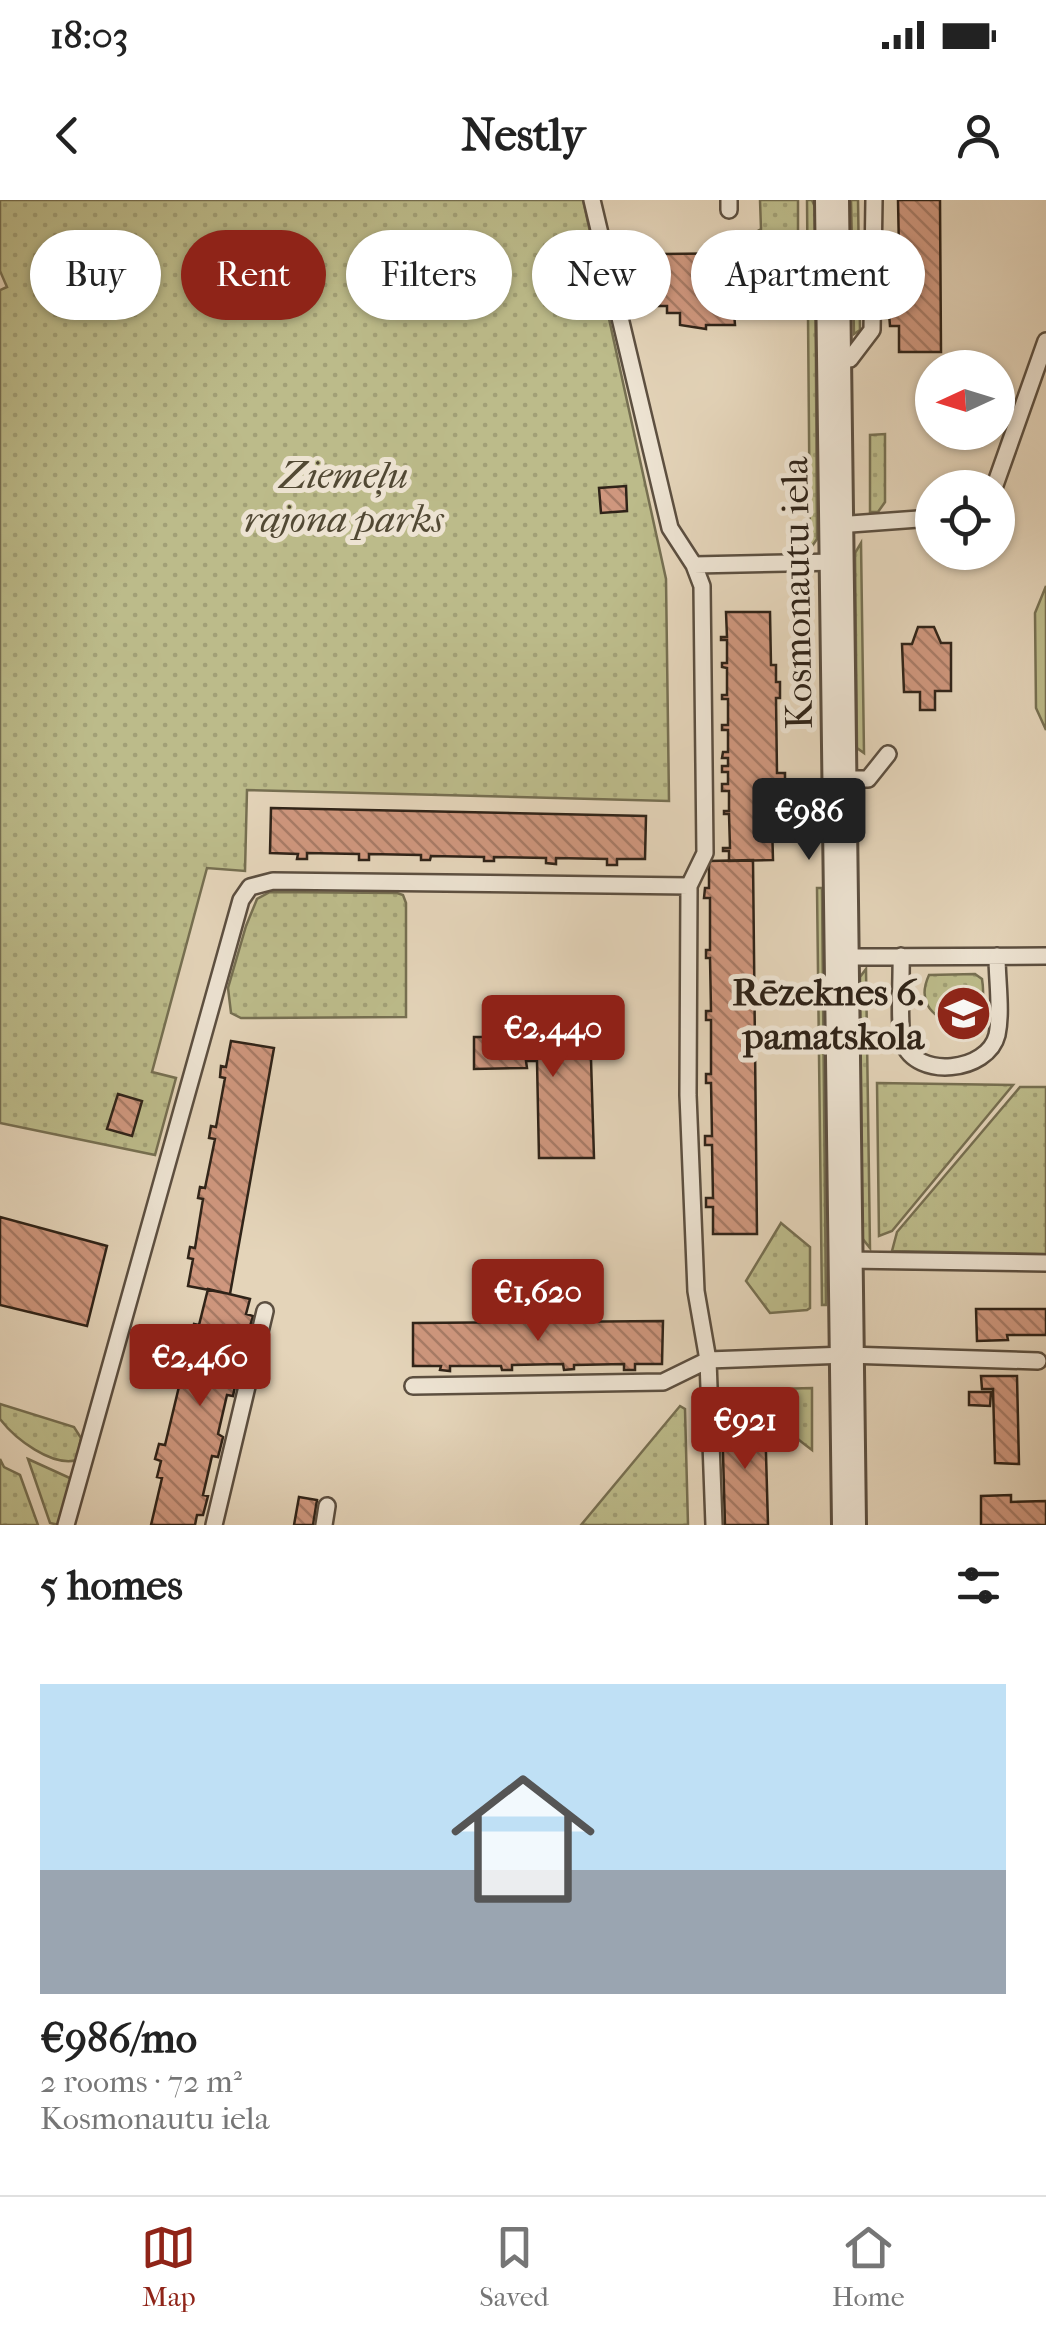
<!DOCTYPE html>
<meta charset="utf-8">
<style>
:root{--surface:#fff;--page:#f2f2f2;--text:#222;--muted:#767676;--line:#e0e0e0;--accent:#8f2418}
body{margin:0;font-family:"IM FELL French Canon",serif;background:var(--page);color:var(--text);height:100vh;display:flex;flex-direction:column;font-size:38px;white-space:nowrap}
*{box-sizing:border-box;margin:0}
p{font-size:32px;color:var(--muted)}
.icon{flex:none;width:55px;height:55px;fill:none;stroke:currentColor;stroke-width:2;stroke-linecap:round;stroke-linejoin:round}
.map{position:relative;height:1325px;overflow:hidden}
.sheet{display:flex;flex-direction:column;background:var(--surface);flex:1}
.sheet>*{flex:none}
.top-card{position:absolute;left:30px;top:30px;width:988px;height:90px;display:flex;gap:20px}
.needle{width:65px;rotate:266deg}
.fabs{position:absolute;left:915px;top:150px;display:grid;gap:20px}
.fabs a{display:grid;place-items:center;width:100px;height:100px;border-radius:50%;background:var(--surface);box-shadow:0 2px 8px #0004;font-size:50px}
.price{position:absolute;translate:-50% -85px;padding:0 22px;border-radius:10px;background:var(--accent);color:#fff;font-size:32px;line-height:65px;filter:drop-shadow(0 2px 5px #0008)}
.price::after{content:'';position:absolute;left:50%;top:60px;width:30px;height:22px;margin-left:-15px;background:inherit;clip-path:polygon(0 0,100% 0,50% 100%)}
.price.current{background:#222;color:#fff}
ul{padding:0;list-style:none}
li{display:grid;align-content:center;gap:20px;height:530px;padding:0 40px}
li span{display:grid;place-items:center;height:310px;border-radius:0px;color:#555}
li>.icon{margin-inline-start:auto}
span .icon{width:180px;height:180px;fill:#fffc;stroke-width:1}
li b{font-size:42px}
h2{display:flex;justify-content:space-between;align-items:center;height:120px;padding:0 40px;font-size:42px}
.chip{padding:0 35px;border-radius:45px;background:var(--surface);box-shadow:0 2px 8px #0004;font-size:35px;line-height:90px}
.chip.current{background:var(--accent);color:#fff}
.status{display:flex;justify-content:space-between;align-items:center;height:70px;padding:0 50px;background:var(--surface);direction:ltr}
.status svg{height:28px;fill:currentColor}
header{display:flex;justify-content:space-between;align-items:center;height:130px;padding:0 40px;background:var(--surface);font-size:45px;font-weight:800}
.tab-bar{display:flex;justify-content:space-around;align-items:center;height:140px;border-top:2px solid var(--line);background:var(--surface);font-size:28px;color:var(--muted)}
.tab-bar a{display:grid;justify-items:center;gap:5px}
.tab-bar .current{color:var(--accent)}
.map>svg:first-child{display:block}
</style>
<div class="status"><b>18:03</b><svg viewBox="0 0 49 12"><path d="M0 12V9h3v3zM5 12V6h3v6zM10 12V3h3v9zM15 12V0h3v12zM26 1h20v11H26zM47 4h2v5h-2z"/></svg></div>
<header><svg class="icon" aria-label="back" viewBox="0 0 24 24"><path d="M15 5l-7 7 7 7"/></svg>Nestly<svg class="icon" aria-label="person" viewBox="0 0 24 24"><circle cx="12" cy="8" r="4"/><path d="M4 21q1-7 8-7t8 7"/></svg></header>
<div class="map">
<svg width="1046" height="1325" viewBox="0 0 1046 1325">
<defs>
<pattern id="green-dots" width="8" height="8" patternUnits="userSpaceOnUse" patternTransform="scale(2.5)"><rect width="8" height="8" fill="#bcbb8a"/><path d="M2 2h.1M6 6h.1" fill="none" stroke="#a2a076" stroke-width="1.8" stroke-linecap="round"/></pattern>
<pattern id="building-back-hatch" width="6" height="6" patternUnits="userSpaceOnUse" patternTransform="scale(2.5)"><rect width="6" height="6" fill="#cf977e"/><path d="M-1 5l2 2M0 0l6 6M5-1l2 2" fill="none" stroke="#a87b66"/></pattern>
</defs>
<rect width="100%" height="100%" fill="#e4d4b9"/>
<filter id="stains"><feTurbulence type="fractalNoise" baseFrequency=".002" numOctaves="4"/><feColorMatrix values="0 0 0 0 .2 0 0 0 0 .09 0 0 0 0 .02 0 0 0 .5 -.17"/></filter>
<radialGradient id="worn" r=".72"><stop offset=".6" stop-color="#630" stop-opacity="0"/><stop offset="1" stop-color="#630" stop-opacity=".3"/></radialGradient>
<path fill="url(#green-dots)" stroke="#766f51" stroke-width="2.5" d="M0 0H583L666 379 669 601 247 590 245 671 207 668 152 872 176 878 155 955 0 923V90L7 87 0 71Z
M760 0H798V38L751 39V35L761 29Z
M807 0H812L815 7 817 339 810 349Z
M851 0H858L860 130 854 134Z
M885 234V302L878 312H870V235Z
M861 343 864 553 857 548 855 353Z
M817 688H822L826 1105H822Z
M270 692 397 693 403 695 406 703V817L241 818 231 813 228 788 246 726 257 699Z
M866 769 870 1048 862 1038 860 777Z
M975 774 982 779C986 804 980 822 952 824 928 814 918 799 929 775Z
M877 883 1013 885 892 1031 879 1036Z
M1020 887H1046V1054L892 1051 897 1032Z
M781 1023 810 1047V1108L807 1110 770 1113 746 1081Z
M812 1188V1250C789 1233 772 1220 773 1189Z
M764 1189 766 1212 717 1213 716 1201 724 1190Z
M0 1204 74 1227 81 1238 77 1260C52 1267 15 1239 0 1219Z
M680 1206 685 1209 688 1325H581Z
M0 1259 4 1267 20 1275 38 1325H0Z
M28 1259 72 1279 59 1325 50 1323Z"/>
<path fill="#bcbb8a" stroke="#766f51" stroke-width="2.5" d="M1046 386V530L1036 508 1035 413Z"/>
<path fill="url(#building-back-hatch)" stroke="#2f2318" stroke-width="2.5" d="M898 0H940L941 152H899V126H890L889 113H900L899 62H887V50H899Z
M753 53V63H759V105H747V112H734L735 125H706V129L680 125V113H667V106H655V63H662V54Z
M626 286 627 311 601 313 599 288Z
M726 412H770L771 465H776V482H780V498H776L777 573H785V592H777V623H772L773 660 729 661V651H723V648H730L729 614H724V611H729V591H722V584H728V572H722V566H728V558H722L723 552H728V530H722V525H728V499H722V495H727V468L722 467V463H727V440H721V437H727Z
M918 427H934L941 443H951V491H935V510H920V492H904L902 444H912Z
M271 608 646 616 645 659H617V665H607V659L556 658V664L546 663V658L494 657V661H484V657L431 656 430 660H421V655L369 654V660H359V654L307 653V659H297L298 654 270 653Z
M753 660 757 1034H713V1007H706V998H713L712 945H705V936H712L711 883H706V874H711V820H706V811H711L710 758H706V750H710V698H704L705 688H709V661Z
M538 813H593V826H590L594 958H539L537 861H526L527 868 474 869V837H526V843H538Z
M231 841 274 848 230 1094 188 1086 193 1059 188 1058 190 1047 195 1048 203 999 198 998 200 987 205 988 215 939 209 938 211 926 216 927 225 878 220 877 221 866 226 867Z
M118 894 142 901 132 936 107 929Z
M0 1017 107 1046 87 1126 0 1105Z
M208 1089 250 1099 246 1114 253 1116 247 1136 242 1135 232 1174 237 1176 233 1196 227 1195 218 1234 223 1237 218 1257 212 1256 203 1295 208 1296 203 1315H197L195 1325H151L162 1278 157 1277 161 1261 155 1259 159 1244 165 1245 194 1124 199 1125Z
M976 1109H1046V1135H1007L1008 1140 977 1141Z
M663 1121 662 1164H635V1170H624V1164L574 1165V1169L564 1170 563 1164 512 1165V1170H502L501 1166H450V1171L440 1170 441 1166H413V1123Z
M981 1176H1017L1019 1264 995 1263 993 1189H982Z
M969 1192H991L990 1206 969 1205Z
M722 1218H765L768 1325H725Z
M1011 1295V1302L1046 1301V1325H981V1296Z
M299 1297 317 1300 313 1325H294Z"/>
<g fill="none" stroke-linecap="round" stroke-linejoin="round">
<defs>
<path id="service" d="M592 0 670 328 694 365 837 362
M729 10V0
M833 159H850L872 130 874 0
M994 288 1046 141
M837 325 932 318
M840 579H868L888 554
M689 686 688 895 696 1091 708 1160 847 1155 1038 1161
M901 756C902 775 898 826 903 842 916 880 988 872 997 835 1002 811 997 781 997 756
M841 757 1046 756
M847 1060 1046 1063
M413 1186 663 1182 708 1160 714 1325
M66 1325 241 700 250 687 273 681 689 686 705 653 702 386 694 365
M214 1325 265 1111
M324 1325 327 1306"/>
<path id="minor" d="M832 0 849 1325"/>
</defs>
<use href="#service" stroke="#5c4f40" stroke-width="20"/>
<use href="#minor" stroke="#5c4f40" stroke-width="38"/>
<use href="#service" stroke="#ede3d2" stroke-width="15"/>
<use href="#minor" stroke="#ede3d2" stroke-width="32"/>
</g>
<defs>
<symbol id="school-disc" viewBox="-11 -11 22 22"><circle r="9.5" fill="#8f2418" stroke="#ede3d2"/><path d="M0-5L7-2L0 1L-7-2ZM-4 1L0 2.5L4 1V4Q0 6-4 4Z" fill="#fff"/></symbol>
</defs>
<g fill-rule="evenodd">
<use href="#school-disc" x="932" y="782" width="63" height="63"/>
</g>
<g text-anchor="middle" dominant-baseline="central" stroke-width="10" stroke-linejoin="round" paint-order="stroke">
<g font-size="38" font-style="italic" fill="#524934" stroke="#ede3d2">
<text x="344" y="275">Ziemeļu<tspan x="344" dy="44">rajona parks</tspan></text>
</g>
<g font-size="38" fill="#2f2318" stroke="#ede3d2">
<text transform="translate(797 393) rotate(-91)">Kosmonautu iela</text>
</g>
<g font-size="38" font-weight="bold" fill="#2f2318" stroke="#ede3d2" text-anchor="end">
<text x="924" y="792">Rēzeknes 6.<tspan x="924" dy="44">pamatskola</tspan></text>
</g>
</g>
<rect width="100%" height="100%" filter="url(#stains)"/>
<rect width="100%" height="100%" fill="url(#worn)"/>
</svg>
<div class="fabs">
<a><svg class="needle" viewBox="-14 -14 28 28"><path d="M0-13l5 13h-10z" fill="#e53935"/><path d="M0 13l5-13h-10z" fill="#767676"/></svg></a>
<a><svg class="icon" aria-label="locate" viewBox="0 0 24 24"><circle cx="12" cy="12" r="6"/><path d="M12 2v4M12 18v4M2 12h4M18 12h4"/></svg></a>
</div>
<b class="price current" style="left:809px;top:663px">€986</b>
<b class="price" style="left:553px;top:880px">€2,440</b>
<b class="price" style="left:538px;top:1144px">€1,620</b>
<b class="price" style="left:200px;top:1209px">€2,460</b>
<b class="price" style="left:745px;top:1272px">€921</b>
<div class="top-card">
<a class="chip">Buy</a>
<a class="chip current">Rent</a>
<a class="chip">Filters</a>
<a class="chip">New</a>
<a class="chip">Apartment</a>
</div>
</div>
<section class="sheet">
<h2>5 homes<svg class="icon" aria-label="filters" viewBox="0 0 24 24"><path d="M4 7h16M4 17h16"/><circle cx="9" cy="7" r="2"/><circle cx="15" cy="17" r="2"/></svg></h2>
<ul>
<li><span style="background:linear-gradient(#bfe0f5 60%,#9aa5b1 0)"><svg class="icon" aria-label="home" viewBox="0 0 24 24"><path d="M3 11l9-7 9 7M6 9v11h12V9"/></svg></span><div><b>€986/mo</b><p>2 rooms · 72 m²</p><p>Kosmonautu iela</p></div></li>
</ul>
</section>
<nav class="tab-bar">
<a class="current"><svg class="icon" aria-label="map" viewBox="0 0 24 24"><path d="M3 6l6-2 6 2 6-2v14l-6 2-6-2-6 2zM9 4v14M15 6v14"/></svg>Map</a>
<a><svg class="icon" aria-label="saved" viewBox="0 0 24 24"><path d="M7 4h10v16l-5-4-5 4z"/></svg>Saved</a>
<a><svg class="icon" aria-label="home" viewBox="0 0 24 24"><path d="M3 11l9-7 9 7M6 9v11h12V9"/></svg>Home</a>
</nav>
